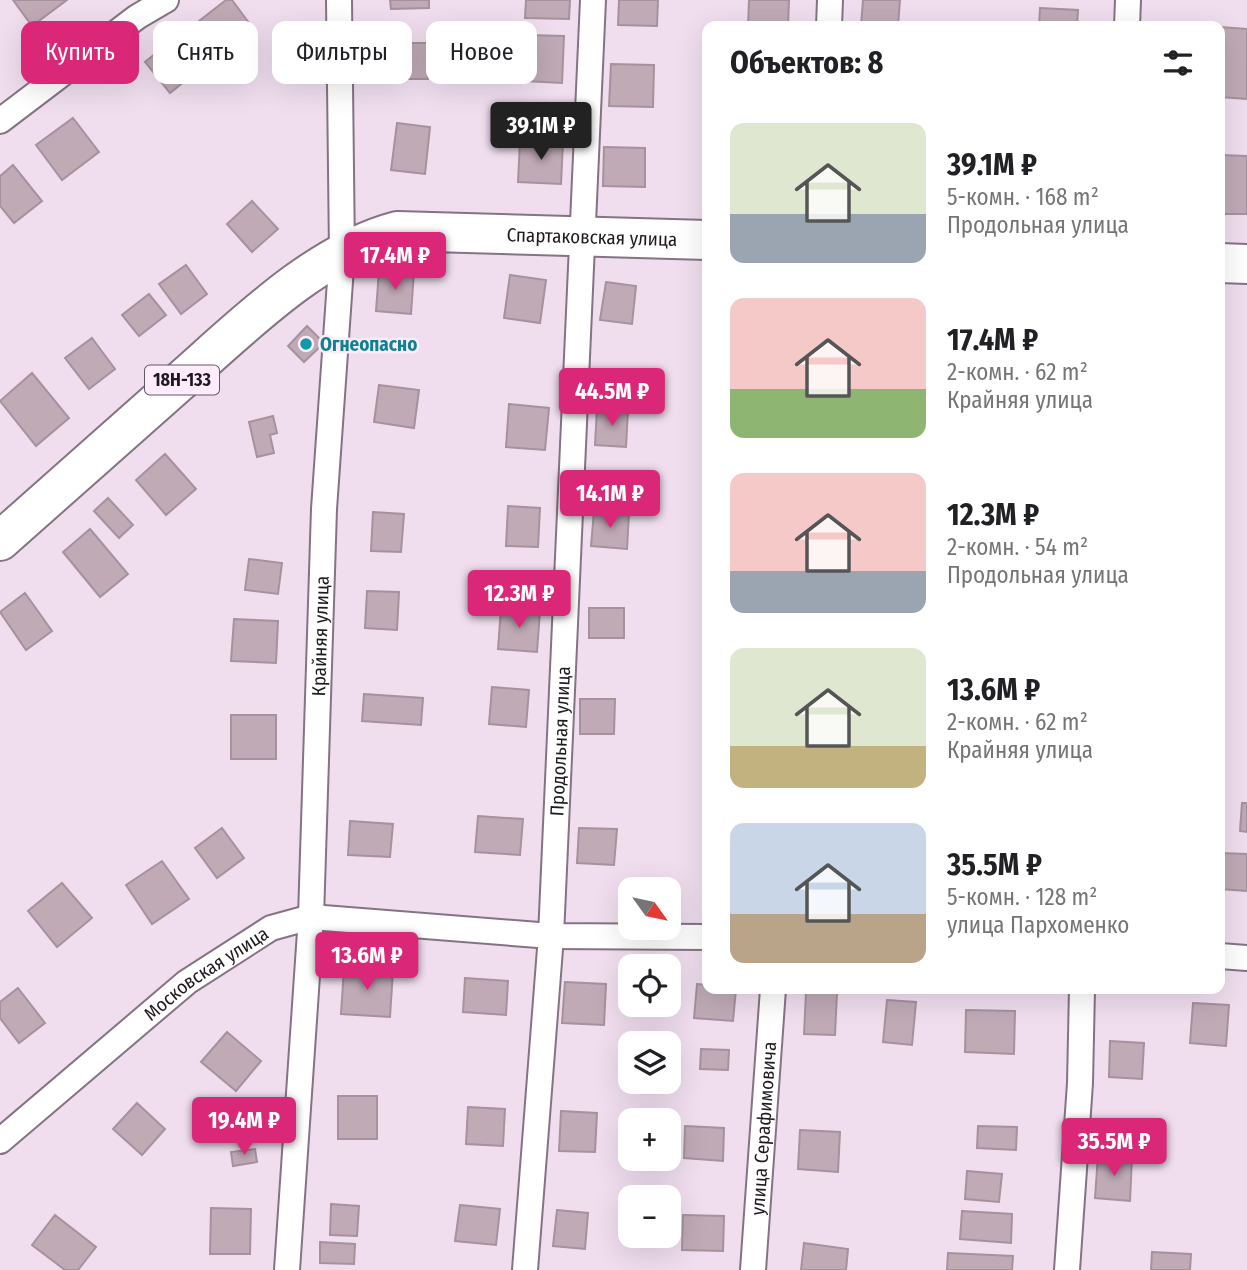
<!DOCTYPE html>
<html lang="ru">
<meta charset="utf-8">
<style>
:root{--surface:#fff;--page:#f6f6f6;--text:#202124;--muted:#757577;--accent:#db2777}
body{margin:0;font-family:"Fira Sans Condensed",sans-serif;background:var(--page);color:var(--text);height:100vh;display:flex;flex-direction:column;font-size:26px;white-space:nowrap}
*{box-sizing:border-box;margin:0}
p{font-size:23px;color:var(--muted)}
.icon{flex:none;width:38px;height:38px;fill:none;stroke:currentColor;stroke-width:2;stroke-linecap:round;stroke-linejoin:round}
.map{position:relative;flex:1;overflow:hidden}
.side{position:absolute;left:702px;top:21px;width:523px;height:973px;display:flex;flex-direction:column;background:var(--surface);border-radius:14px;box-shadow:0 7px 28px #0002}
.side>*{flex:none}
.guide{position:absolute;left:21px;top:21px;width:576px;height:63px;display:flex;gap:14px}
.needle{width:46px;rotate:123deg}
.controls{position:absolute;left:618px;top:877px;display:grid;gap:14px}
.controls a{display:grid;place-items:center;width:63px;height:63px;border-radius:14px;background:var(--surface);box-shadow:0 7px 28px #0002;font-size:35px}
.price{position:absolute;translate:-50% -60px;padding:0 16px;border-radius:7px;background:var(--accent);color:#fff;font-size:23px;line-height:46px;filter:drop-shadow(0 2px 4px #0008)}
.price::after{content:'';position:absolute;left:50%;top:42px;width:21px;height:16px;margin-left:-10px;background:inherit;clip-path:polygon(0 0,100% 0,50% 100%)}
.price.current{background:#222;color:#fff}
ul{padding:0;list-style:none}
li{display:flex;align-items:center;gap:21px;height:175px;padding:0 28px}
li span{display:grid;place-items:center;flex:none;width:196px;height:140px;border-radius:14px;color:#555}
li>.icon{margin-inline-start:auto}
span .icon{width:84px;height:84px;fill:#fffc;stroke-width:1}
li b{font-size:30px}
h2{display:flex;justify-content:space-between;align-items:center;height:84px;padding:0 28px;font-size:30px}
.tag{padding:0 24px;border-radius:14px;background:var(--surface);box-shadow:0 7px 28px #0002;font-size:24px;line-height:63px}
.tag.current{background:var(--accent);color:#fff}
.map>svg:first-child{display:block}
</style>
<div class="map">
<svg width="1247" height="1270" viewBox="0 0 1247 1270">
<rect width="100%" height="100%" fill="#f0deef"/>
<path fill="#bfaab6" stroke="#a6919d" stroke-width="2" d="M13 0H67L32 26Z
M226 0H232L252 27 217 54 194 25Z
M390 0H429V8L391 9Z
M526 0H570L569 19 525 18Z
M619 0H658L657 26 618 25Z
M749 0H789L788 26H748Z
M863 0H900L898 26H861Z
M1040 8 1078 10 1077 26H1039Z
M1220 27 1247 29V99L1220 97Z
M527 35 564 36 562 83 525 81Z
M171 41 196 72 170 93 145 62Z
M387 43H429L428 79H387Z
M611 64 654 65 653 107 609 106Z
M73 118 99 152 62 180 36 145Z
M397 123 430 127 425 174 391 170Z
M520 141 563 142 561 184 518 182Z
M604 147 645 148V187L603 186Z
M1220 155 1247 156V214H1220Z
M13 165 42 201 14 223 0 206V176Z
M252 201 278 229 252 252 227 224Z
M186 265 207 294 181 314 159 284Z
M379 270 414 272 411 314 376 311Z
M510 275 546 280 540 323 504 318Z
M606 282 636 286 632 324 600 320Z
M149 294 166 315 139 336 122 315Z
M307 326 324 343 304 362 288 346Z
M92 338 115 369 89 389 65 358Z
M32 373 69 418 36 446 0 401Z
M379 385 419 390 414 428 374 422Z
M509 404 549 408 545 450 506 447Z
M597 408 628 410 626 447 595 445Z
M273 416 277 433 270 435 274 453 257 457 249 422Z
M165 454 196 489 166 515 136 480Z
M108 498 133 525 119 538 94 511Z
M508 506 540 508 538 547 506 546Z
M594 511 629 513 627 549 591 546Z
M373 512 404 514 401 552 371 551Z
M90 529 128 574 100 597 63 552Z
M249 559 282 563 278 594 245 590Z
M367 591 399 592 397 630 365 628Z
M25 593 52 631 26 650 0 612Z
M501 608 540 611 537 652 498 649Z
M589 608H624V638H589Z
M234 619 278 621 276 663 231 661Z
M492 687 529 690 526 727 489 724Z
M364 694 423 698 421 725 362 721Z
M580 699H615L614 734H580Z
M231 715H276V759H231Z
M1242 803H1247V832L1240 831Z
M478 816 523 819 520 855 475 852Z
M350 821 393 824 390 857 348 855Z
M222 828 244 858 217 878 195 848Z
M579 828 617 829 614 865 577 863Z
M1220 853 1247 854V891L1220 889Z
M162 861 189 899 152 924 126 885Z
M62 883 92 918 57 947 28 911Z
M344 968 393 971 390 1017 341 1014Z
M465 978 508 981 506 1015 463 1012Z
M565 982 606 984 604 1025 562 1023Z
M697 984 707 985V989H736L733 1021 694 1018Z
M18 988 45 1023 19 1043 0 1018V1002Z
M806 992 837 993 835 1035 804 1034Z
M887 1000 916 1002 912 1045 883 1042Z
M1193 1003 1229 1005 1226 1046 1190 1043Z
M966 1010 1015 1011 1014 1054 965 1052Z
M227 1032 261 1061 236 1091 201 1062Z
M1110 1041 1144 1043 1142 1079 1109 1077Z
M701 1049 729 1050 728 1070 700 1069Z
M338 1096H377V1139H338Z
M137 1103 165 1129 142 1155 113 1129Z
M468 1107 505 1109 503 1146 466 1144Z
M561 1111 597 1113 595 1152 559 1151Z
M685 1126 724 1128 723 1161 684 1158Z
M978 1126 1017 1127 1016 1150 977 1148Z
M800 1130 840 1132 838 1172 798 1169Z
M255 1149 257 1162 233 1166 231 1152Z
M1098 1155 1132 1157 1130 1201 1095 1198Z
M967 1171 1002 1174 999 1202 965 1199Z
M331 1204 359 1206 357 1236 330 1235Z
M460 1205 500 1209 496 1245 455 1241Z
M211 1208 251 1209 250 1254H210Z
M557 1210 588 1213 585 1249 553 1246Z
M962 1211 1012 1214 1011 1243 960 1239Z
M55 1215 96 1247 78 1270H65L32 1245Z
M683 1215 724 1216 723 1251 682 1250Z
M320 1242 355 1244 354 1264 320 1263Z
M804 1243 848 1249 846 1270H801Z
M1152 1252 1191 1254 1190 1270H1151Z
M948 1253 1013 1256 1012 1270H947Z"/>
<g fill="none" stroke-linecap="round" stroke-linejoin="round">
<defs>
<g id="street">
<path d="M829 26 830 0"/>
<path d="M1127 26 1128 0"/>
<path d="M0 121 137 17 166 0"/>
<path d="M1220 956 1247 958"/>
<path id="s1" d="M0 1141 187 982 271 928 311 917 551 936 707 937"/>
<path id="s2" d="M287 1270 311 917 324 509 342 253 339 0"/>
<path id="s3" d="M525 1270 551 936 593 0"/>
<path id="s4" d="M753 1270 773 989"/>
<path d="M1067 1270 1080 1083 1082 989"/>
</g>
<g id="primary">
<path d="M1220 263 1247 264"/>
<path id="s5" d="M0 541C59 489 117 437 176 385 239 330 314 253 397 231L707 240"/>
</g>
</defs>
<use href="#street" stroke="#847483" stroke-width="28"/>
<use href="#primary" stroke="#847483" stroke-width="42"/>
<use href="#street" stroke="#fff" stroke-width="24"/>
<use href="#primary" stroke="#fff" stroke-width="38"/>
</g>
<circle fill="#0f9aa8" stroke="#feebfc" stroke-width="2.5" cx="306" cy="344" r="7"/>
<g text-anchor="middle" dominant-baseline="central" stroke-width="5" stroke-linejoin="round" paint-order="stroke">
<rect fill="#feebfc" stroke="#635861" stroke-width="2" x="145" y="365.5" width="74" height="29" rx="5"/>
<g font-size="18" font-weight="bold" fill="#20191f">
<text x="182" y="380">18Н-133</text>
</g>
<g font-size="19" fill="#20191f" stroke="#feebfc">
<text stroke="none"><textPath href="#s5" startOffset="702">Спартаковская улица</textPath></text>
<text stroke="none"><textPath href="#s2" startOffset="635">Крайняя улица</textPath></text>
<text stroke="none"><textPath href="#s3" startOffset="530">Продольная улица</textPath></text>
<text stroke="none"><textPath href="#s1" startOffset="266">Московская улица</textPath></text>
<text stroke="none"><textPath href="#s4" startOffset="142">улица Серафимовича</textPath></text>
</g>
<g font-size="19" font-weight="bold" fill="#0d838f" stroke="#feebfc" text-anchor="start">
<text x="320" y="344">Огнеопасно</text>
</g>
</g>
</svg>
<div class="controls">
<a><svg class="needle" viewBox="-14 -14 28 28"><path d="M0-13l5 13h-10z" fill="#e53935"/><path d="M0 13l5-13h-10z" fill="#757577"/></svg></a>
<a><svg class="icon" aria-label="locate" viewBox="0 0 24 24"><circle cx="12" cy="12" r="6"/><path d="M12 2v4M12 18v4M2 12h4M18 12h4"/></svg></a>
<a><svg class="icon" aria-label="layers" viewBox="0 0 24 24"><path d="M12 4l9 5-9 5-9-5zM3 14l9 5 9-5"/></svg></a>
<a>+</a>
<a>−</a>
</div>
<b class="price current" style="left:541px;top:162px">39.1M ₽</b>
<b class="price" style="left:395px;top:292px">17.4M ₽</b>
<b class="price" style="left:612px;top:428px">44.5M ₽</b>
<b class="price" style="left:610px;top:530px">14.1M ₽</b>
<b class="price" style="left:519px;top:630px">12.3M ₽</b>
<b class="price" style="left:367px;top:992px">13.6M ₽</b>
<b class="price" style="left:244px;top:1157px">19.4M ₽</b>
<b class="price" style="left:1114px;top:1178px">35.5M ₽</b>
<div class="guide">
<a class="tag current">Купить</a>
<a class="tag">Снять</a>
<a class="tag">Фильтры</a>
<a class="tag">Новое</a>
</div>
<section class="side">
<h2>Объектов: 8<svg class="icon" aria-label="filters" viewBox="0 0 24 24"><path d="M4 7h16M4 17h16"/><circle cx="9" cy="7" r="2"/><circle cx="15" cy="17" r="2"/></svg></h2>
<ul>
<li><span style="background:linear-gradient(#dfe7d0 65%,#9aa5b1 0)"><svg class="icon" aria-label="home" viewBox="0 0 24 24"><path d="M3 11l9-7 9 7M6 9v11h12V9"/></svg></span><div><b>39.1M ₽</b><p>5-комн. · 168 m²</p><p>Продольная улица</p></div></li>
<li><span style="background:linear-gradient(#f6c9c9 65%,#8fb573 0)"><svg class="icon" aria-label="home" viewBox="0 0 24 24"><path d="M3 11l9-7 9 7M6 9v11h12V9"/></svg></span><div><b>17.4M ₽</b><p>2-комн. · 62 m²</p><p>Крайняя улица</p></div></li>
<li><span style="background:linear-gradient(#f6c9c9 70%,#9aa5b1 0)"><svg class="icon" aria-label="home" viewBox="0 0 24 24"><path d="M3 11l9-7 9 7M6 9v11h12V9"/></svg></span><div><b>12.3M ₽</b><p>2-комн. · 54 m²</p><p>Продольная улица</p></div></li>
<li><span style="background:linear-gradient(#dfe7d0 70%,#c2b280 0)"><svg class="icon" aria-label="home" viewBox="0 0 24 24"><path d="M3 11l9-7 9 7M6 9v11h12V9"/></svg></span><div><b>13.6M ₽</b><p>2-комн. · 62 m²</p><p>Крайняя улица</p></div></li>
<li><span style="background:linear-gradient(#c9d6e8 65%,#b9a48a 0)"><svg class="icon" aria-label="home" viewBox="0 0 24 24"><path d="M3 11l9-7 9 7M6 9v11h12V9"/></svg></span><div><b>35.5M ₽</b><p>5-комн. · 128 m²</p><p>улица Пархоменко</p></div></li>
</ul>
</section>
</div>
